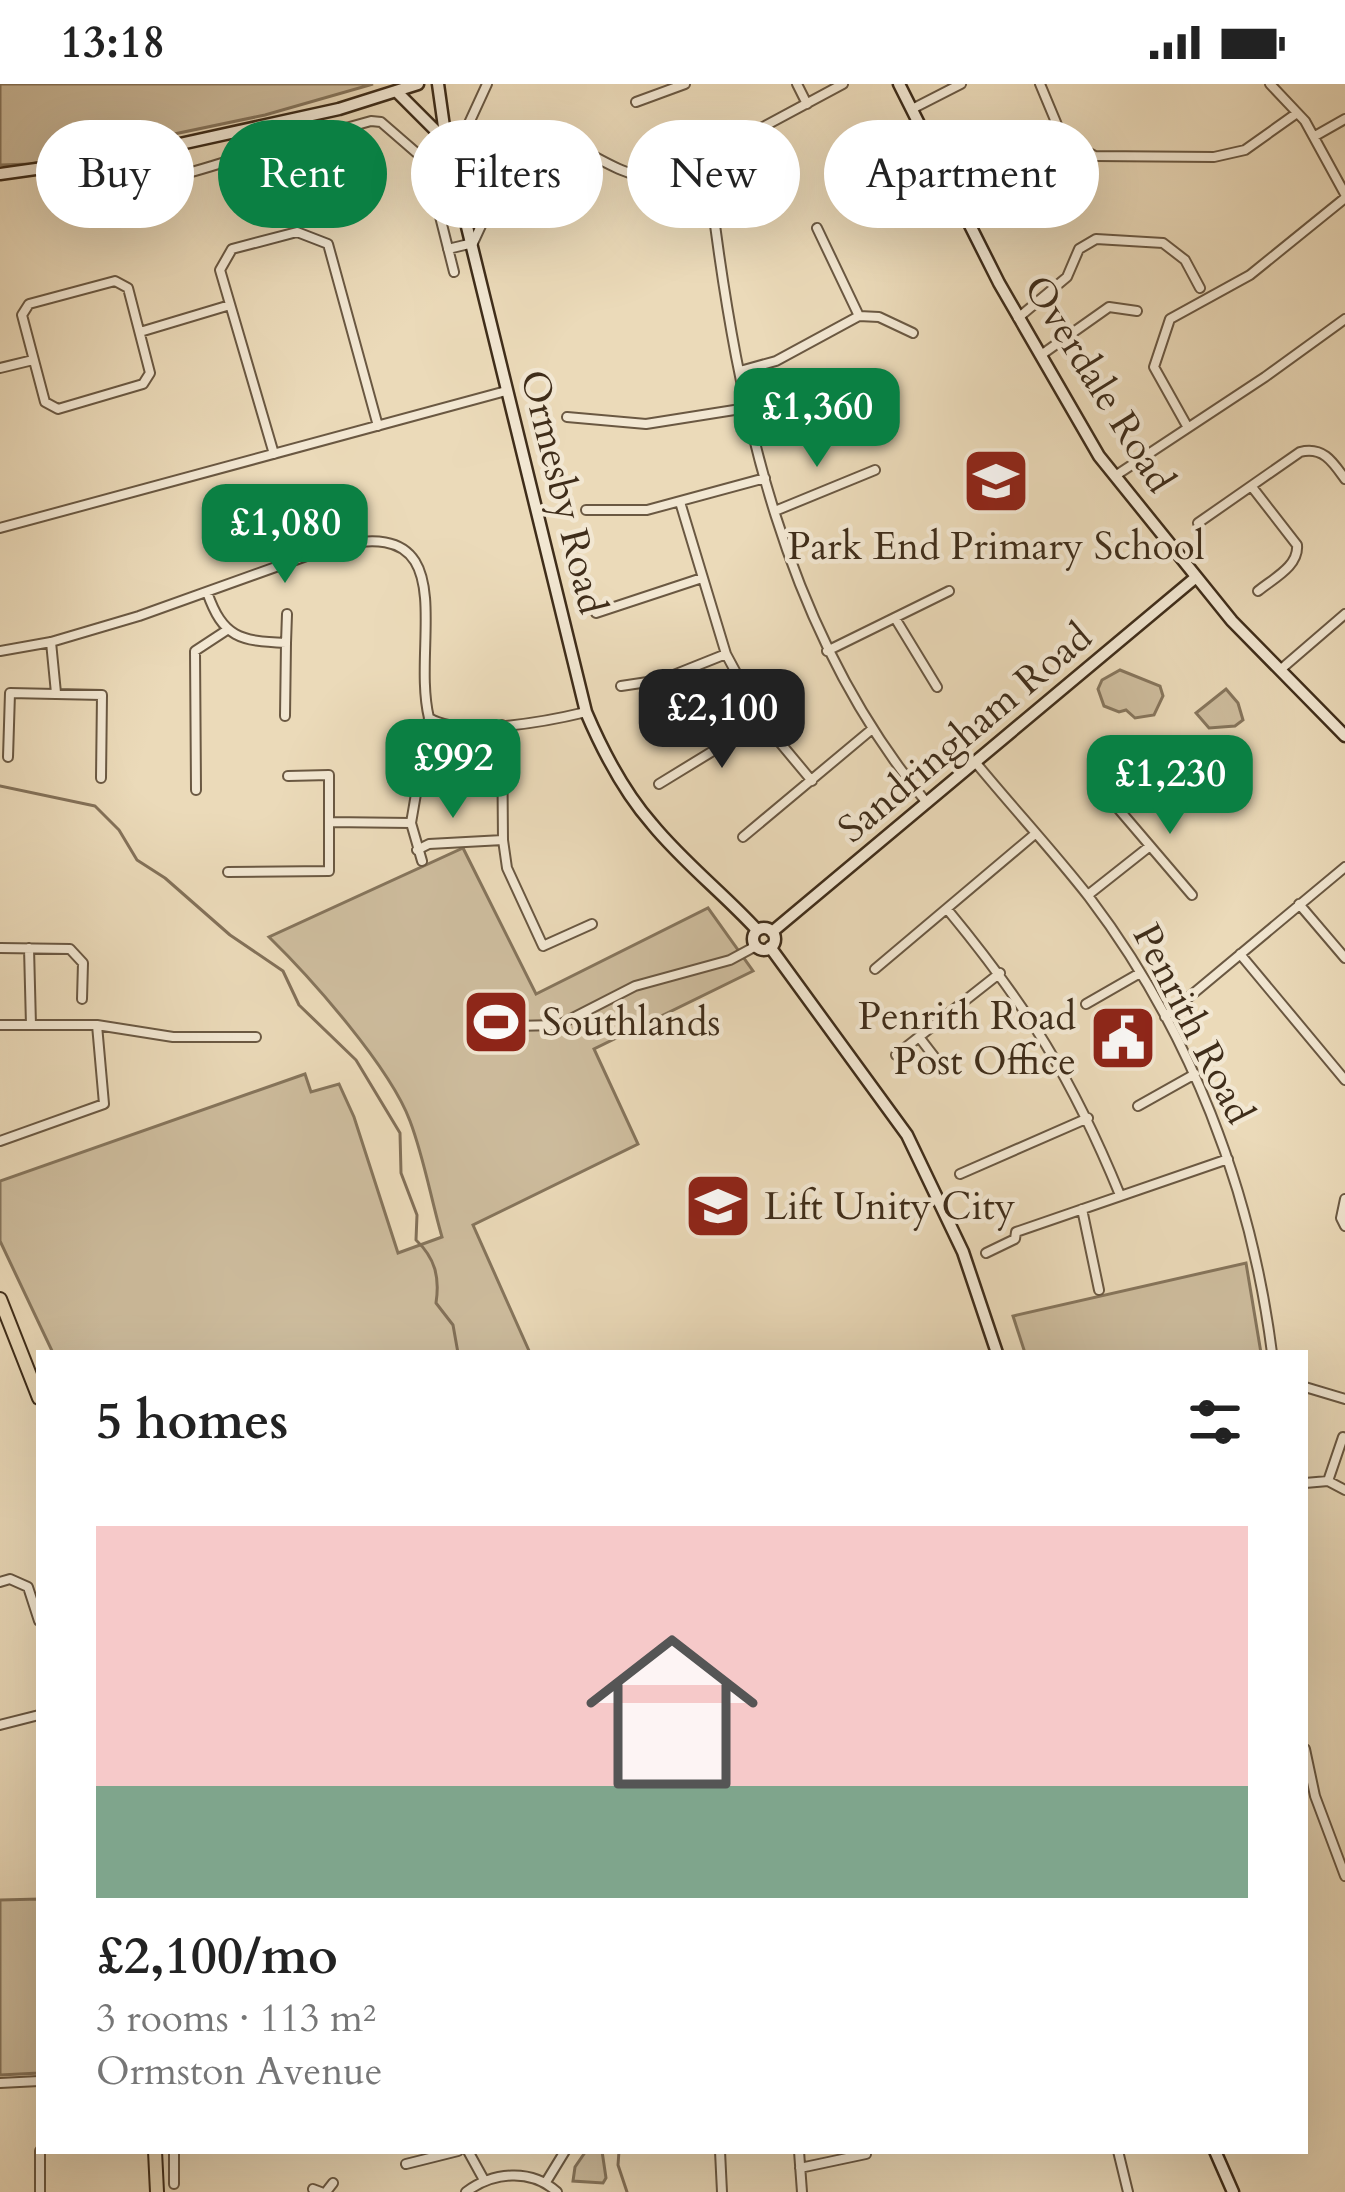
<!DOCTYPE html>
<meta charset="utf-8">
<style>
:root{--surface:#fff;--page:#f2f2f2;--text:#222;--muted:#767676;--accent:#0b8043}
body{margin:0;font-family:Cardo,serif;background:var(--page);color:var(--text);height:100vh;display:flex;flex-direction:column;font-size:45px;white-space:nowrap}
*{box-sizing:border-box;margin:0}
p{font-size:39px;color:var(--muted)}
.icon{flex:none;width:66px;height:66px;fill:none;stroke:currentColor;stroke-width:2;stroke-linecap:round;stroke-linejoin:round}
.map{position:relative;flex:1;overflow:hidden}
.details{position:absolute;left:36px;top:1266px;width:1272px;height:804px;display:flex;flex-direction:column;background:var(--surface);border-radius:0px;box-shadow:0 12px 48px #0002}
.details>*{flex:none}
.guide{position:absolute;left:36px;top:36px;width:1275px;height:108px;display:flex;gap:24px}
.price{position:absolute;translate:-50% -102px;padding:0 27px;border-radius:24px;background:var(--accent);color:#fff;font-size:39px;line-height:78px;filter:drop-shadow(0 3px 6px #0008)}
.price::after{content:'';position:absolute;left:50%;top:72px;width:36px;height:27px;margin-left:-18px;background:inherit;clip-path:polygon(0 0,100% 0,50% 100%)}
.price.on{background:#222;color:#fff}
ul{padding:0;list-style:none}
li{display:grid;align-content:center;gap:24px;height:636px;padding:0 60px}
li span{display:grid;place-items:center;height:372px;border-radius:0px;color:#555}
li>.icon{margin-inline-start:auto}
span .icon{width:216px;height:216px;fill:#fffc;stroke-width:1}
li b{font-size:51px}
h2{display:flex;justify-content:space-between;align-items:center;height:144px;padding:0 60px;font-size:51px}
.pill{padding:0 42px;border-radius:54px;background:var(--surface);box-shadow:0 12px 48px #0002;font-size:42px;line-height:108px}
.pill.on{background:var(--accent);color:#fff}
.status{display:flex;justify-content:space-between;align-items:center;height:84px;padding:0 60px;background:var(--surface);direction:ltr}
.status svg{height:33px;fill:currentColor}
.map>svg:first-child{display:block}
</style>
<div class="status"><b>13:18</b><svg viewBox="0 0 49 12"><path d="M0 12V9h3v3zM5 12V6h3v6zM10 12V3h3v9zM15 12V0h3v12zM26 1h20v11H26zM47 4h2v5h-2z"/></svg></div>
<div class="map">
<svg width="1345" height="2108" viewBox="0 0 1345 2108">
<rect width="100%" height="100%" fill="#ebdab9"/>
<filter id="stains"><feTurbulence type="fractalNoise" baseFrequency=".00167" numOctaves="4"/><feColorMatrix values="0 0 0 0 .2 0 0 0 0 .09 0 0 0 0 .02 0 0 0 .5 -.17"/></filter>
<radialGradient id="worn" r=".72"><stop offset=".6" stop-color="#630" stop-opacity="0"/><stop offset="1" stop-color="#630" stop-opacity=".3"/></radialGradient>
<path fill="#cebd9e" stroke="#86755c" stroke-width="3" d="M0 0H373L265 31 31 80 0 81Z
M1120 586 1160 602 1163 612 1154 631 1135 634 1126 626 1119 628 1104 622 1098 605 1102 596Z
M1226 605 1238 619 1243 636 1235 642 1209 644 1196 629Z
M463 764 536 910 708 824 753 887 594 965 638 1060 473 1141 530 1269H53L0 1157V1097L305 990 311 1008 339 1000 354 1033 398 1169 442 1153C431 1115 424 1074 410 1037 390 983 311 894 269 853Z
M1246 1179 1261 1269H1025L1013 1232Z
M39 1815V1989L0 1991V1816Z
M586 2067H602L606 2094 603 2099 573 2097 575 2083Z"/>
<g fill="none" stroke-linecap="round" stroke-linejoin="round">
<path stroke="#837159" stroke-width="3" d="M0 702 95 722 119 746 137 776 165 794 230 851 283 887 299 921 356 976 400 1049 401 1089 417 1131 416 1156C435 1174 440 1193 436 1219L453 1241 458 1269
M619 2067 618 2081 627 2108"/>
<defs>
<path id="street" d="M797 0 807 20
M843 0 750 50 717 82 711 110C738 327 784 547 927 719
M1040 0 1063 55 1095 72 1214 73 1245 66 1297 29
M1270 0 1305 37 1345 110
M636 18 685 0
M914 24 961 0
M555 51C585 65 628 98 662 94 683 92 695 77 717 82
M1315 52 1345 35
M253 70 371 37 381 38 426 77 454 188
M62 83 65 102C122 109 171 95 225 78
M817 144 859 232
M448 165 473 159 485 133 464 50 487 0
M115 197 128 204 150 289 143 300 58 325 45 318 22 231 29 220Z
M1018 234 1067 193 1079 165 1096 155 1163 159 1185 176 1200 204
M140 248 230 221
M1041 271 1109 223 1137 227
M0 284 33 276
M740 287 776 277 859 232 879 233 913 249
M567 333 646 340 747 324
M1187 342 1154 283 1170 235 1250 191 1345 114
M274 370 220 186 232 165 297 148 328 160 378 342
M1115 392 1265 293 1345 235
M1252 403 1297 461C1299 482 1274 494 1258 507
M680 418 726 570 762 637 812 697
M586 426H647L765 394
M775 427 875 386
M1198 439 1300 368C1323 362 1333 378 1345 395
M0 444 506 307
M207 508C223 554 240 557 286 559L285 632
M596 529 702 494
M895 534 937 603
M51 558 56 609
M286 559 287 530
M0 567 51 558 139 532 326 465C469 424 410 556 429 634 462 654 549 637 586 628
M827 567 949 507
M1280 586 1345 530
M621 602 661 596 726 570
M502 641 503 756 507 784 543 862 592 840
M8 673 10 609 102 611 101 694
M976 679C1013 724 1053 767 1089 813 1190 946 1251 1104 1272 1269
M659 700 762 637
M196 706 195 567 227 546
M1116 722 1192 811
M329 738 411 739
M743 753 871 646
M417 766 429 760 503 756
M422 777 411 739 429 634
M228 788 329 787V691L288 692
M1088 811 1150 762
M1299 820 1345 874
M947 825C1028 923 1072 994 1120 1111
M0 864 70 865 83 879 82 915
M29 864 31 941
M1240 870 1345 996
M875 885 1035 750
M1086 920 1140 889
M1165 933 1345 783
M0 941H97L173 953H256
M919 953 939 979
M475 960 512 942 559 941 635 902 730 876 756 862
M896 971 1000 889
M1138 1022 1195 990
M0 1057 104 1020 97 941
M960 1090 1088 1034
M1345 1115 1341 1134 1345 1142
M1082 1125 1099 1206
M986 1169 1015 1155 1016 1148 1228 1075
M1305 1303 1345 1315
M1328 1397 1343 1353
M1305 1399 1328 1397 1345 1406
M0 1498 10 1495 28 1503 39 1537
M0 1641 39 1631
M1305 1665 1315 1712 1345 1792
M0 1999 39 1997
M40 2067V2108
M174 2067V2100
M468 2067 484 2096
M720 2067 722 2108
M799 2067 802 2108
M1118 2067 1128 2108
M406 2080 458 2067
M800 2084 866 2070
M546 2098 565 2067
M313 2105 321 2108
M326 2108 333 2099
M466 2108C493 2088 531 2084 557 2108"/>
<path id="secondary" d="M438 0 446 57 586 628C603 668 623 707 652 740 683 778 724 810 757 846
M899 0 999 199 1099 372 1232 537 1345 652
M396 7 446 57
M0 90 121 73 339 25 418 0
M753 855a11 11 0 1 1 22 0a11 11 0 1 1-22 0Z
M772 848 1195 494
M770 863 907 1051 963 1168 997 1269
M1215 2067 1233 2108"/>
<path id="primary" d="M0 1215 39 1314
M155 2067 157 2108"/>
</defs>
<use href="#street" stroke="#6a5842" stroke-width="12"/>
<use href="#secondary" stroke="#3f2d1a" stroke-width="15"/>
<use href="#primary" stroke="#3f2d1a" stroke-width="16"/>
<use href="#street" stroke="#f2e7d2" stroke-width="8"/>
<use href="#secondary" stroke="#f2e7d2" stroke-width="10"/>
<use href="#primary" stroke="#ebdab9" stroke-width="12"/>
</g>
<defs>
<symbol id="school-square" viewBox="-11 -11 22 22"><rect x="-9" y="-9" width="18" height="18" rx="4" fill="#8f2418" stroke="#f2e7d2"/><path d="M0-5L7-2L0 1L-7-2ZM-4 1L0 2.5L4 1V4Q0 6-4 4Z" fill="#fff"/></symbol>
<symbol id="stadium-square" viewBox="-11 -11 22 22"><rect x="-9" y="-9" width="18" height="18" rx="4" fill="#8f2418" stroke="#f2e7d2"/><path d="M0-5a6.5 5 0 1 0 0 10a6.5 5 0 1 0 0-10ZM-3.5-1.8h7v3.6h-7Z" fill="#fff"/></symbol>
<symbol id="civic-square" viewBox="-11 -11 22 22"><rect x="-9" y="-9" width="18" height="18" rx="4" fill="#8f2418" stroke="#f2e7d2"/><path d="M-.6-6.5H3V-4.5H.6V-3L4-1V1h2V6H-6V1h2V-1L-.6-3ZM-1.2 2.5V6h2.4V2.5Z" fill="#fff"/></symbol>
</defs>
<g fill-rule="evenodd">
<use href="#school-square" x="958" y="359" width="76" height="76"/>
<use href="#stadium-square" x="458" y="900" width="76" height="76"/>
<use href="#civic-square" x="1085" y="916" width="76" height="76"/>
<use href="#school-square" x="680" y="1084" width="76" height="76"/>
</g>
<g text-anchor="middle" dominant-baseline="central" stroke-width="9" stroke-linejoin="round" paint-order="stroke">
<g font-size="39" fill="#3f2d1a" stroke="#f2e7d2">
<text transform="translate(1099 300) rotate(58)">Overdale Road</text>
<text transform="translate(563 408) rotate(76)">Ormesby Road</text>
<text transform="translate(965 649) rotate(-40)">Sandringham Road</text>
<text transform="translate(1193 940) rotate(63)">Penrith Road</text>
</g>
<g font-size="39" fill="#3f2d1a" stroke="#f2e7d2" text-anchor="start">
<text x="996" y="462" text-anchor="middle">Park End Primary School</text>
<text x="1076" y="932" text-anchor="end">Penrith Road<tspan x="1076" dy="45">Post Office</tspan></text>
<text x="542" y="938">Southlands</text>
<text x="764" y="1122">Lift Unity City</text>
</g>
</g>
<rect width="100%" height="100%" filter="url(#stains)"/>
<rect width="100%" height="100%" fill="url(#worn)"/>
</svg>
<b class="price" style="left:817px;top:386px">£1,360</b>
<b class="price" style="left:285px;top:502px">£1,080</b>
<b class="price on" style="left:722px;top:687px">£2,100</b>
<b class="price" style="left:453px;top:737px">£992</b>
<b class="price" style="left:1170px;top:753px">£1,230</b>
<div class="guide">
<a class="pill">Buy</a>
<a class="pill on">Rent</a>
<a class="pill">Filters</a>
<a class="pill">New</a>
<a class="pill">Apartment</a>
</div>
<section class="details">
<h2>5 homes<svg class="icon" aria-label="filters" viewBox="0 0 24 24"><path d="M4 7h16M4 17h16"/><circle cx="9" cy="7" r="2"/><circle cx="15" cy="17" r="2"/></svg></h2>
<ul>
<li><span style="background:linear-gradient(#f6c9c9 70%,#7fa58c 0)"><svg class="icon" aria-label="home" viewBox="0 0 24 24"><path d="M3 11l9-7 9 7M6 9v11h12V9"/></svg></span><div><b>£2,100/mo</b><p>3 rooms · 113 m²</p><p>Ormston Avenue</p></div></li>
</ul>
</section>
</div>
